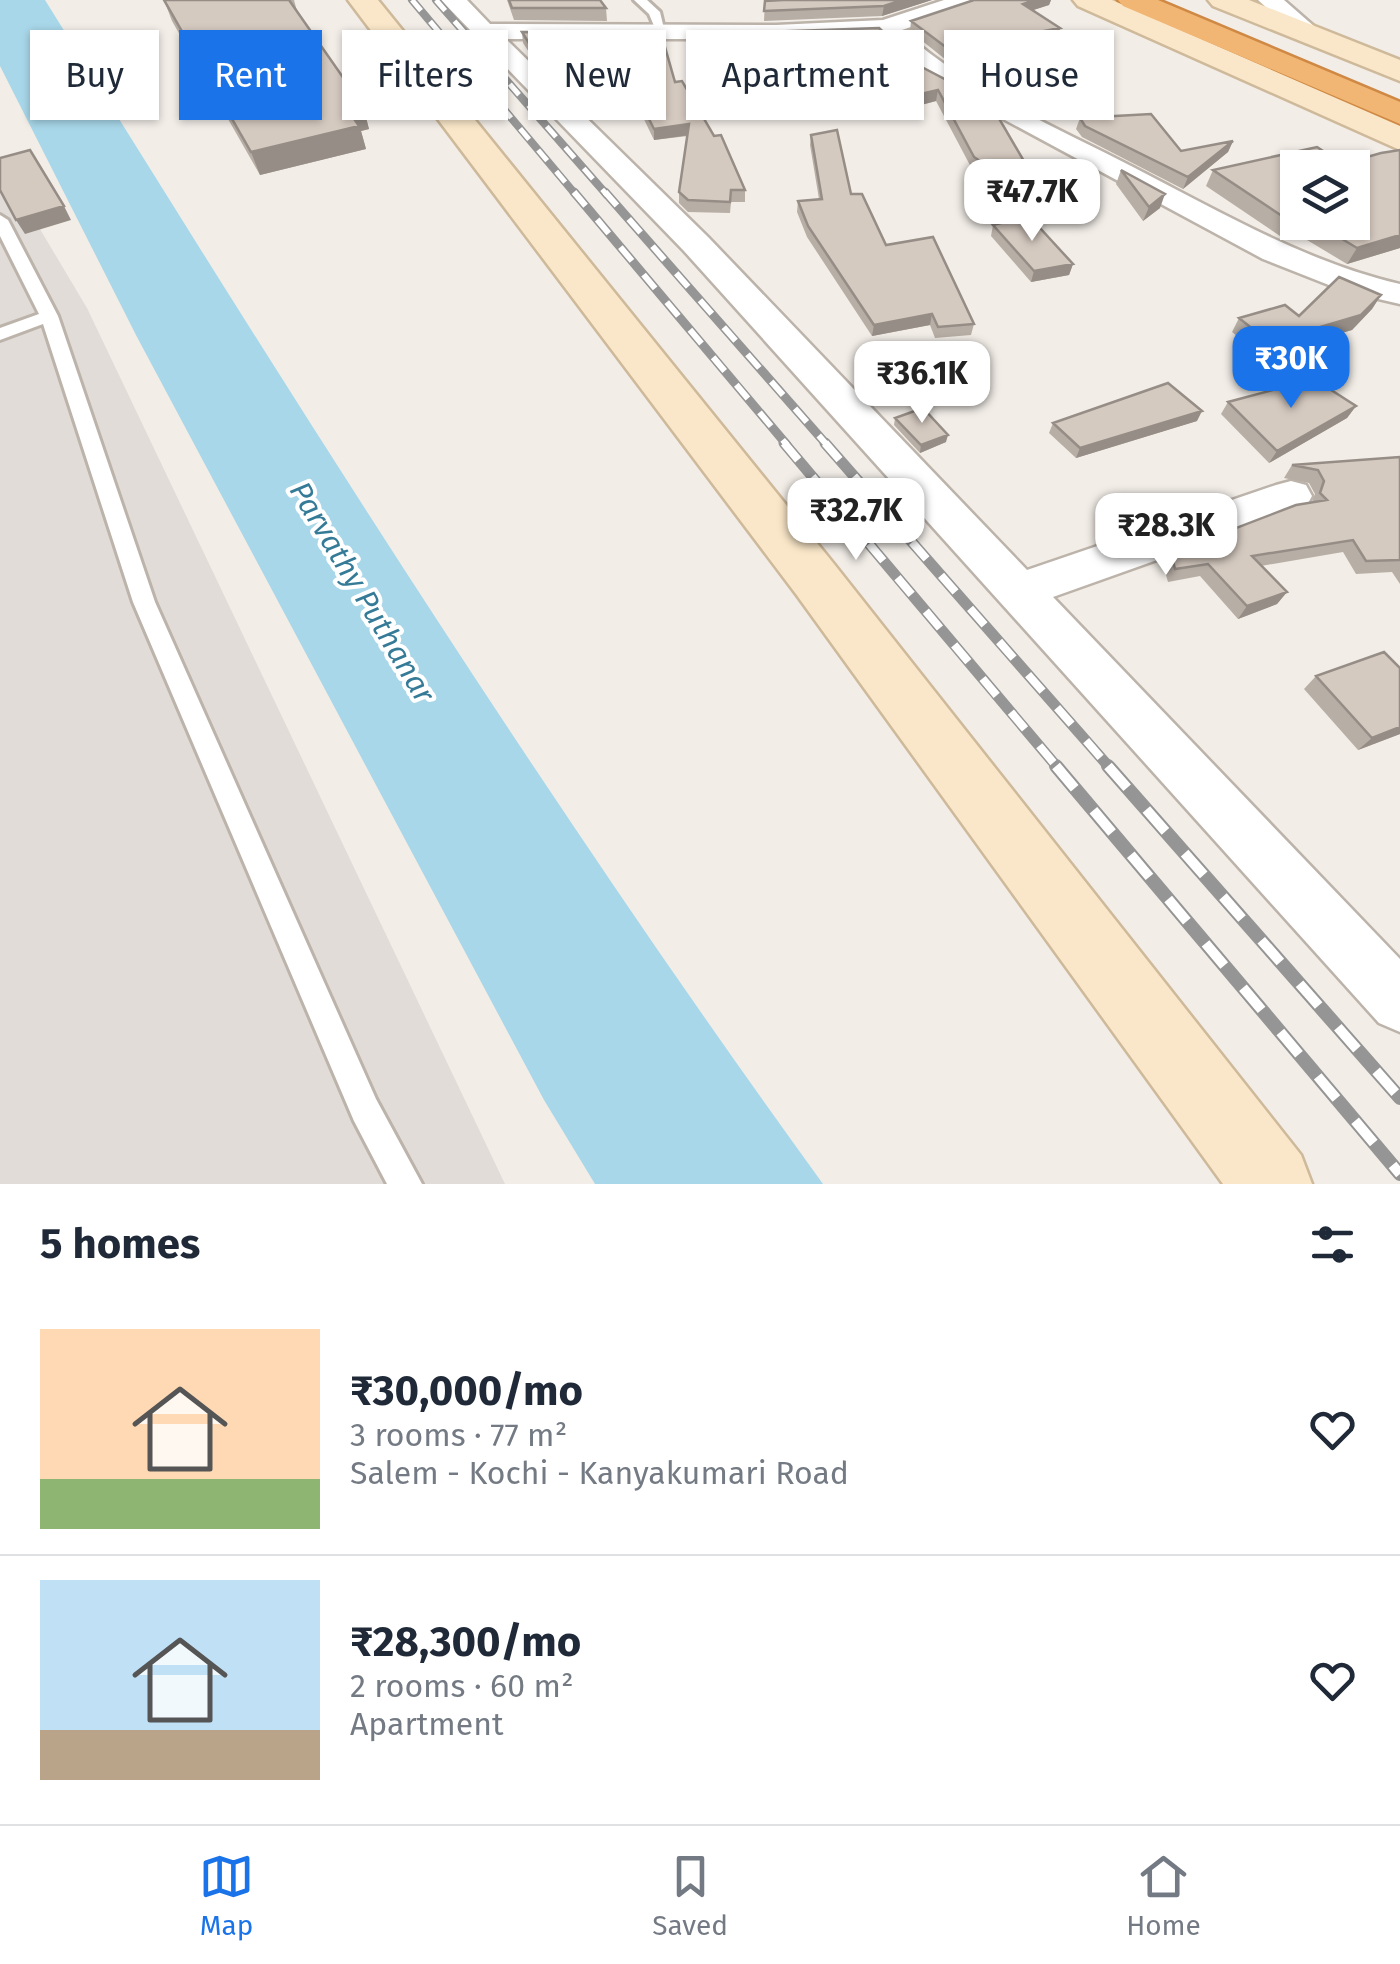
<!DOCTYPE html>
<meta charset="utf-8">
<style>
:root{--surface:#fff;--page:#f2f2f3;--text:#1f2937;--muted:#747a83;--line:#e0e1e3;--accent:#1a73e8}
body{margin:0;font-family:"Fira Sans",sans-serif;background:var(--page);color:var(--text);height:100vh;display:flex;flex-direction:column;font-size:38px;white-space:nowrap}
*{box-sizing:border-box;margin:0}
p{font-size:32px;color:var(--muted)}
.icon{flex:none;width:55px;height:55px;fill:none;stroke:currentColor;stroke-width:2;stroke-linecap:round;stroke-linejoin:round}
.map{position:relative;height:1184px;overflow:hidden}
.sheet{display:flex;flex-direction:column;background:var(--surface);flex:1}
.sheet>*{flex:none}
.banner{position:absolute;left:30px;top:30px;width:1340px;height:90px;display:flex;gap:20px}
.buttons{position:absolute;left:1280px;top:150px;display:grid;gap:20px}
.buttons a{display:grid;place-items:center;width:90px;height:90px;border-radius:0px;background:var(--surface);box-shadow:0 2px 8px #0004;font-size:50px}
.price{position:absolute;translate:-50% -85px;padding:0 22px;border-radius:20px;background:#fff;color:#222;font-size:32px;line-height:65px;filter:drop-shadow(0 2px 5px #0008)}
.price::after{content:'';position:absolute;left:50%;top:60px;width:30px;height:22px;margin-left:-15px;background:inherit;clip-path:polygon(0 0,100% 0,50% 100%)}
.price.selected{background:var(--accent);color:#fff}
ul{padding:0;list-style:none}
li{display:flex;align-items:center;gap:30px;height:250px;padding:0 40px}
li+li{border-top:2px solid var(--line)}
li span{display:grid;place-items:center;flex:none;width:280px;height:200px;border-radius:0px;color:#555}
li>.icon{margin-inline-start:auto}
span .icon{width:120px;height:120px;fill:#fffc;stroke-width:1}
li b{font-size:42px}
h2{display:flex;justify-content:space-between;align-items:center;height:120px;padding:0 40px;font-size:42px}
.chip{padding:0 35px;border-radius:0px;background:var(--surface);box-shadow:0 2px 8px #0004;font-size:35px;line-height:90px}
.chip.selected{background:var(--accent);color:#fff}
.tabs{display:flex;justify-content:space-around;align-items:center;height:140px;border-top:2px solid var(--line);background:var(--surface);font-size:28px;color:var(--muted)}
.tabs a{display:grid;justify-items:center;gap:5px}
.tabs .selected{color:var(--accent)}
.map>svg:first-child{display:block}
</style>
<div class="map">
<svg width="1400" height="1184" viewBox="0 0 1400 1184">
<rect width="100%" height="100%" fill="#f2ede7"/>
<path fill="#e1dcd8" d="M0 162 87 308 505 1184H0Z"/>
<path fill="#a8d7e9" d="M0 0H45C294 401 546 802 823 1184H595L544 1100 137 337 0 66Z"/>
<g fill="none" stroke-linecap="round" stroke-linejoin="round">
<defs>
<path id="lane" d="M634 0H647L660 12 665 33H657L649 14Z
M0 215 8 220 58 316 155 602 376 1099 422 1184H387L354 1121 133 602 43 324 0 340V328L39 314 0 236Z"/>
<path id="street" d="M441 0H467L490 24 776 25 883 20 944 0H980L976 5 902 30C967 90 1054 126 1133 167 1219 211 1305 262 1400 284V304L1344 291 1263 259 918 73 879 35 776 39H506L708 237 1027 570 1276 485 1291 481 1306 485 1312 496 1306 507 1053 597 1400 959V1032L1379 1023 684 251Z
M1258 0H1284L1324 35 1320 40H1302Z"/>
<path id="secondary" d="M348 0H378L834 564 1301 1155 1312 1184H1223L796 594Z
M1073 0H1112L1400 126V150L1078 6Z
M1208 0H1249L1400 60V81L1213 6Z"/>
<path id="highway" d="M1118 0H1158L1400 102V124L1123 6Z"/>
</defs>
<use href="#lane" stroke="#bcb3aa" stroke-width="6"/>
<use href="#street" stroke="#bcb3aa" stroke-width="5"/>
<use href="#secondary" stroke="#ceb99a" stroke-width="5"/>
<use href="#highway" stroke="#cf8944" stroke-width="5"/>
<use href="#lane" fill="#fff" fill-rule="evenodd"/>
<use href="#street" fill="#fff" fill-rule="evenodd"/>
<use href="#secondary" fill="#fae7c9" fill-rule="evenodd"/>
<use href="#highway" fill="#f1b673" fill-rule="evenodd"/>
<defs>
<path id="rail-far3" d="M412 0 576 195
M436 0 607 195"/>
<path id="rail-far2" d="M574 192 787 445
M605 192 827 445"/>
<path id="rail-far1" d="M784 443 1058 768
M825 443 1110 768"/>
<path id="rail" d="M1056 766 1400 1174
M1108 766 1400 1098"/>
</defs>
<use href="#rail-far3" stroke="#959595" stroke-width="8"/>
<use href="#rail-far2" stroke="#959595" stroke-width="9"/>
<use href="#rail-far1" stroke="#959595" stroke-width="11"/>
<use href="#rail" stroke="#959595" stroke-width="14"/>
<use href="#rail-far3" stroke="#fff" stroke-width="5" stroke-dasharray="14" stroke-linecap="butt"/>
<use href="#rail-far2" stroke="#fff" stroke-width="6" stroke-dasharray="18" stroke-linecap="butt"/>
<use href="#rail-far1" stroke="#fff" stroke-width="8" stroke-dasharray="22" stroke-linecap="butt"/>
<use href="#rail" stroke="#fff" stroke-width="10" stroke-dasharray="29" stroke-linecap="butt"/>
</g>
<path fill="#b7aea5" fill-rule="evenodd" d="M164 0H294L297 11 363 106 369 129 361 131 366 149 260 175 172 21Z
M507 0H600L606 8 607 21 514 20Z
M932 0 882 16 764 21 765 1Z
M974 0H1051L1049 5 1033 10 1060 28 1058 38 1000 49 1044 87 1041 98 1016 103 956 68 910 31 911 21Z
M879 28 1053 211 1049 223 972 169 936 101 906 109 861 67 809 68 807 58 763 57 764 32Z
M522 32 675 82 745 190V202H731L730 213 688 212 679 203V192L688 136 654 140 625 80 572 87 561 61 537 64 523 43Z
M1080 118 1181 151 1233 141 1228 152 1183 189 1082 137 1076 129Z
M811 135 886 245 974 324 971 335 935 338 930 325 872 336 807 237 797 212 798 201 819 199 810 145Z
M1317 147 1343 164 1381 153 1400 150V248L1347 264 1297 234 1283 238 1206 186 1213 170ZM1298 168H1352V222H1298Z
M1121 170 1160 208 1143 221 1116 184Z
M993 225 1073 264 1069 275 1031 282 991 236Z
M1381 295 1372 309 1352 330 1261 356 1232 332 1239 318 1299 316Z
M1228 402 1356 406 1347 418 1269 463 1221 414Z
M895 418 946 442 920 453 894 425Z
M1197 421 1076 458 1049 433 1053 423Z
M1400 457V584L1392 572 1356 574 1343 552 1261 566 1287 592 1277 604 1238 619 1200 576 1168 582 1163 565 1171 553 1312 502 1315 494 1309 483 1284 478 1292 465Z
M1400 668V734L1358 750 1304 689 1316 676Z"/>
<path fill="#958d86" d="M902 0H932L882 16 884 6Z
M1035 0H1051L1049 5 1021 14 1023 4Z
M1060 28 1058 38 988 51 991 41Z
M559 50 561 61 537 64 535 53Z
M624 69 625 80 572 87 571 76Z
M1044 87 1041 98 1016 103 1019 92Z
M938 90 936 101 906 109 908 97Z
M363 106 369 129 361 131 366 149 260 175 251 152 348 110Z
M689 124 690 135 654 140V129Z
M1233 141 1228 152 1183 189 1188 177Z
M1165 194 1160 208 1143 221 1149 207Z
M64 206 71 220 25 234 16 220Z
M1298 220V222H1303L1297 234 1283 238 1291 222Z
M1400 235V248L1347 264 1357 248Z
M1073 264 1069 275 1031 282 1034 271Z
M1381 295 1372 309 1352 330 1261 356 1269 342Z
M932 314 930 325 872 336 874 325Z
M1356 406 1347 418 1269 463 1277 451Z
M1202 411 1197 421 1076 458 1080 448Z
M948 435 946 442 920 453 921 445Z
M1287 592 1277 604 1238 619 1247 606Z
M1400 727V734L1358 750 1372 738Z"/>
<path fill="#d5cac0" stroke="#958d86" stroke-width="2.5" d="M164 0H289L363 106 348 110 359 126 251 152Z
M509 0H600L606 8H512Z
M783 0H902L884 6 764 11 765 1Z
M974 0H1035L1023 4 1060 28 991 41 1044 87 1019 92 959 57 911 21Z
M879 28 918 65 990 103 1053 211 974 157 938 90 908 97 863 56H810L808 47 763 46 764 32Z
M522 32 661 33 675 82 682 81 714 136 721 135 745 190H731L730 202 688 200 679 192 689 124 654 129 624 69 571 76 559 50 535 53Z
M1151 114 1181 151 1233 141 1188 177 1085 126 1080 118Z
M837 130 851 194H862L886 245 933 237 974 324 938 327 932 314 874 325 808 226 798 201 822 199 811 135Z
M1317 147 1343 164 1381 153 1400 150V235L1357 248 1314 222H1352V168H1298V220L1291 222 1213 170Z
M30 150 64 206 16 220 0 190V158Z
M1121 170 1165 194 1149 207Z
M1029 216 1073 264 1034 271 993 225Z
M1339 277 1381 295 1361 315 1269 342 1239 318 1285 305 1299 316Z
M1314 379 1356 406 1277 451 1228 402Z
M1168 383 1202 411 1080 448 1053 423Z
M923 408 948 435 921 445 895 418Z
M1400 457V560L1366 561 1353 540 1252 556 1287 592 1247 606 1208 564 1175 569 1171 553 1296 505 1327 500 1320 493 1324 481 1318 470 1292 465Z
M1384 652 1400 668V727L1372 738 1316 676Z"/>
<g text-anchor="middle" dominant-baseline="central" stroke-width="8" stroke-linejoin="round" paint-order="stroke">
<g font-size="30" font-style="italic" fill="#357b97" stroke="#fff">
<text transform="translate(362 592) rotate(59)">Parvathy Puthanar</text>
</g>
</g>
</svg>
<div class="buttons">
<a><svg class="icon" aria-label="layers" viewBox="0 0 24 24"><path d="M12 4l9 5-9 5-9-5zM3 14l9 5 9-5"/></svg></a>
</div>
<b class="price" style="left:1032px;top:244px">₹47.7K</b>
<b class="price selected" style="left:1291px;top:411px">₹30K</b>
<b class="price" style="left:922px;top:426px">₹36.1K</b>
<b class="price" style="left:856px;top:563px">₹32.7K</b>
<b class="price" style="left:1166px;top:578px">₹28.3K</b>
<div class="banner">
<a class="chip">Buy</a>
<a class="chip selected">Rent</a>
<a class="chip">Filters</a>
<a class="chip">New</a>
<a class="chip">Apartment</a>
<a class="chip">House</a>
</div>
</div>
<section class="sheet">
<h2>5 homes<svg class="icon" aria-label="filters" viewBox="0 0 24 24"><path d="M4 7h16M4 17h16"/><circle cx="9" cy="7" r="2"/><circle cx="15" cy="17" r="2"/></svg></h2>
<ul>
<li><span style="background:linear-gradient(#ffd9b3 75%,#8fb573 0)"><svg class="icon" aria-label="home" viewBox="0 0 24 24"><path d="M3 11l9-7 9 7M6 9v11h12V9"/></svg></span><div><b>₹30,000/mo</b><p>3 rooms · 77 m²</p><p>Salem - Kochi - Kanyakumari Road</p></div><svg class="icon" aria-label="heart" viewBox="0 0 24 24"><path d="M12 20l-8-8c-3-5 5-10 8-4 3-6 11-1 8 4z"/></svg></li>
<li><span style="background:linear-gradient(#bfe0f5 75%,#b9a48a 0)"><svg class="icon" aria-label="home" viewBox="0 0 24 24"><path d="M3 11l9-7 9 7M6 9v11h12V9"/></svg></span><div><b>₹28,300/mo</b><p>2 rooms · 60 m²</p><p>Apartment</p></div><svg class="icon" aria-label="heart" viewBox="0 0 24 24"><path d="M12 20l-8-8c-3-5 5-10 8-4 3-6 11-1 8 4z"/></svg></li>
</ul>
</section>
<nav class="tabs">
<a class="selected"><svg class="icon" aria-label="map" viewBox="0 0 24 24"><path d="M3 6l6-2 6 2 6-2v14l-6 2-6-2-6 2zM9 4v14M15 6v14"/></svg>Map</a>
<a><svg class="icon" aria-label="saved" viewBox="0 0 24 24"><path d="M7 4h10v16l-5-4-5 4z"/></svg>Saved</a>
<a><svg class="icon" aria-label="home" viewBox="0 0 24 24"><path d="M3 11l9-7 9 7M6 9v11h12V9"/></svg>Home</a>
</nav>
